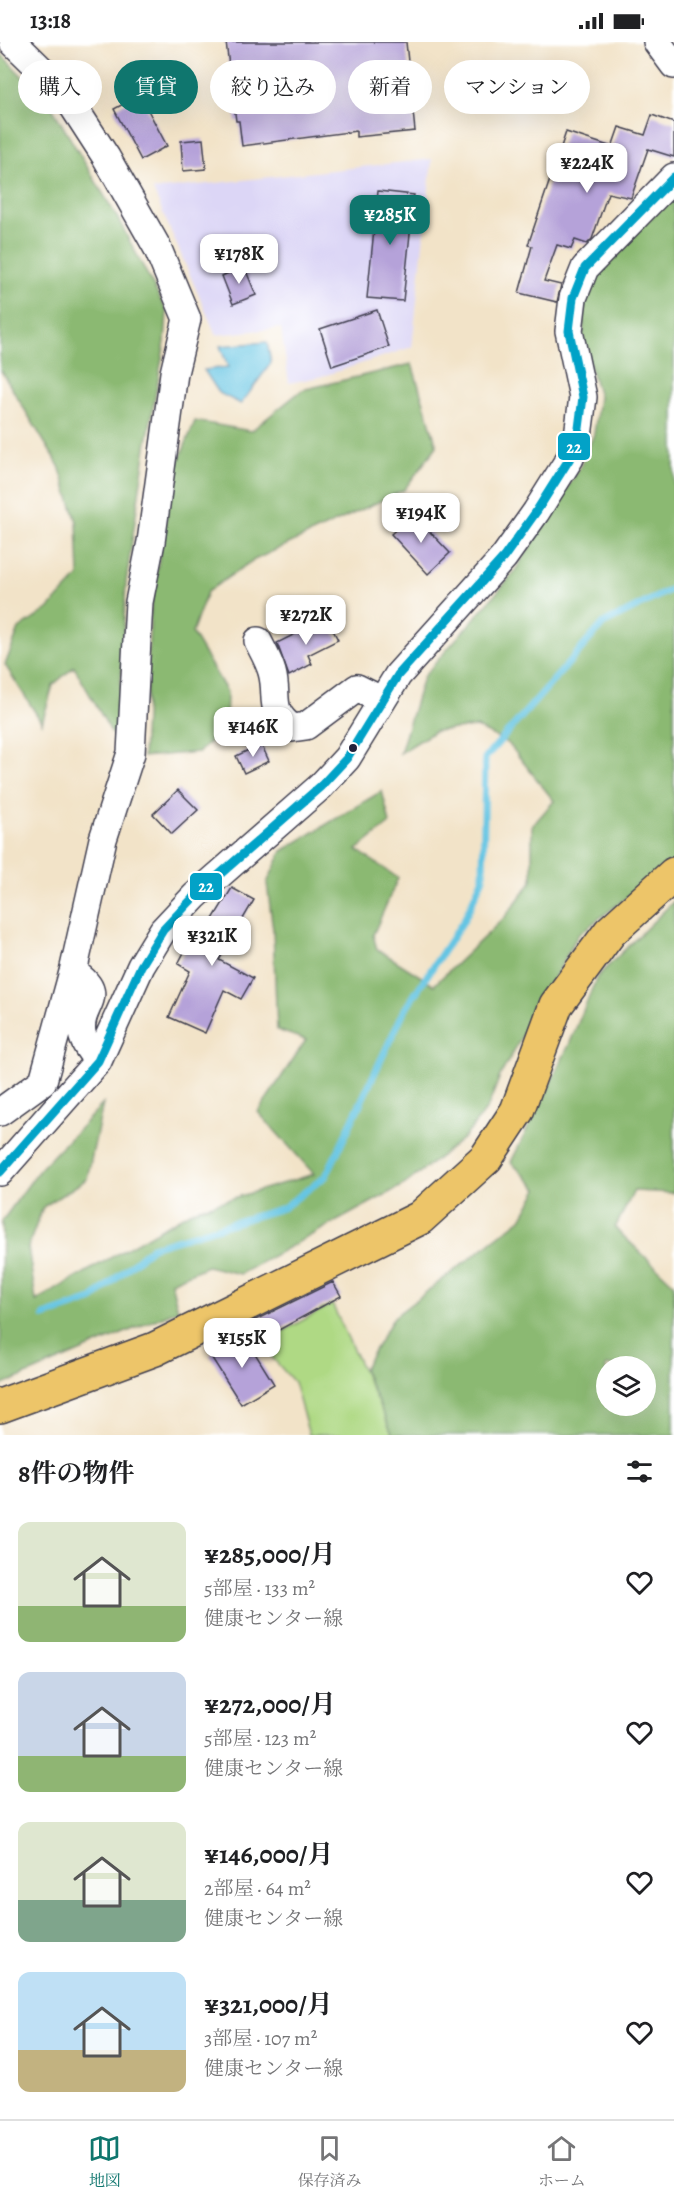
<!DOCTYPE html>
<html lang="ja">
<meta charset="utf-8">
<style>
:root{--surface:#fff;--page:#f2f2f2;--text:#202124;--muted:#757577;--line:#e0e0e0;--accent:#0f766e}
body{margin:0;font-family:Alegreya,"Noto Serif JP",serif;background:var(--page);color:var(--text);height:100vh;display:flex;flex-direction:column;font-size:22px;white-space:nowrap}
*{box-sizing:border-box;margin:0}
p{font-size:20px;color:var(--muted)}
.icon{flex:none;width:33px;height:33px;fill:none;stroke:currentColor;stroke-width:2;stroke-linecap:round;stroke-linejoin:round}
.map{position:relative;height:1393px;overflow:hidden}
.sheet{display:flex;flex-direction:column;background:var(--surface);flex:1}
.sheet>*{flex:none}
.guide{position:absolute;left:18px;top:18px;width:639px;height:54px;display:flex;gap:12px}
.tools{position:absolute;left:596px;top:1314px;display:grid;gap:12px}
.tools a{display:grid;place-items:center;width:60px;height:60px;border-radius:50%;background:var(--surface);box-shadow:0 6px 24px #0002;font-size:30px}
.price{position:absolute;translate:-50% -51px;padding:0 14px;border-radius:12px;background:#fff;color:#222;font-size:20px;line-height:39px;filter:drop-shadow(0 2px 3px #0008)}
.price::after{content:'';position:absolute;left:50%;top:36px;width:18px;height:14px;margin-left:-9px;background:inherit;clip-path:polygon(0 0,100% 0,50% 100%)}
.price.current{background:var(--accent);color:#fff}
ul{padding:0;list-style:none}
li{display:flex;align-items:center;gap:18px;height:150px;padding:0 18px}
li span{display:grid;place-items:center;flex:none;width:168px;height:120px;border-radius:12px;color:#555}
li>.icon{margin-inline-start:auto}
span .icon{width:72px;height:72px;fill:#fffc;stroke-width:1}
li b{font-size:26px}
h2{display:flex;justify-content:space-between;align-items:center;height:72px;padding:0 18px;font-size:26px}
.pill{padding:0 21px;border-radius:27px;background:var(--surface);box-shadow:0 6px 24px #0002;font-size:21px;line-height:54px}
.pill.current{background:var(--accent);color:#fff}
.status{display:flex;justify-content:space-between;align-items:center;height:42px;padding:0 30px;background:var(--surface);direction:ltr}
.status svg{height:16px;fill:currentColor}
.menu{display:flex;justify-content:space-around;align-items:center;height:84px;border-top:2px solid var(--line);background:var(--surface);font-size:16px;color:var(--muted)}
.menu a{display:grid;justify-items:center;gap:3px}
.menu .current{color:var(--accent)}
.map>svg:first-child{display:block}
</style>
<div class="status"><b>13:18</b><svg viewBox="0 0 49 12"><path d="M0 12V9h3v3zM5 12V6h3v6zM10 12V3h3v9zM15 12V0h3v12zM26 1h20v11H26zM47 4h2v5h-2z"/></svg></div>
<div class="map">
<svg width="674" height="1393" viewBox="0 0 674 1393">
<rect width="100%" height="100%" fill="#fff"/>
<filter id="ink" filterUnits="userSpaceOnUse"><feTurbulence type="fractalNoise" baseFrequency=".0167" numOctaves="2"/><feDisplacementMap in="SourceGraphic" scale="12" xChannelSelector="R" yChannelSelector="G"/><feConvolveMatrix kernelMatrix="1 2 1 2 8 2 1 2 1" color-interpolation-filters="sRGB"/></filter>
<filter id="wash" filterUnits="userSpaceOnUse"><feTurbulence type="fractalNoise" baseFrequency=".008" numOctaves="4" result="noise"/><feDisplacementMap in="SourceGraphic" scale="24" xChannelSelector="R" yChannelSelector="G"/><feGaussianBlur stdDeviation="1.35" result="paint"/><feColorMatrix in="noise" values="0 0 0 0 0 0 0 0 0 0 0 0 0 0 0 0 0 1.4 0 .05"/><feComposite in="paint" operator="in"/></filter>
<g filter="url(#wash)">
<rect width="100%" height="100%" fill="#f2e3c8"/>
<path fill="#dcd6f6" d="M432 117 412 305 323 334 289 341 281 286 216 293 153 148Z"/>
<path fill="#afd984" stroke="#687e60" stroke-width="1.5" d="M332 1262 393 1393H309L294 1340 260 1302Z"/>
<path fill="#8bb972" stroke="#566e56" stroke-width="1.5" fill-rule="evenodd" d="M0 11 51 64 117 175 167 270 165 300 146 405 126 540 118 702 74 625 53 643 42 681 5 623 19 587 48 567 79 534 77 480 59 424 0 327Z
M674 153V819L578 893 500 1034 488 1065 465 1095 405 1142 240 1232 207 1224 171 1240 178 1268 0 1344 2 1179 39 1128 103 1062 87 1137 43 1165 28 1205 36 1259 193 1168 314 1132 258 1070 306 998 277 988 273 888 267 841 282 809 382 749 390 781 357 808 398 836 373 893 377 907 434 943 505 875 532 839V784L554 759 508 701 476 685 435 689 400 711 423 635 513 532 581 424 594 392 599 355 583 300 584 263 597 228Z
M412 322 437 404 404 448 252 519 207 550 192 591 227 650 226 684 199 710 143 715 151 562 174 431 195 379 251 389 302 348Z
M674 859V1151L634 1149 615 1186 674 1242V1393H393L363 1327 394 1275 521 1177 538 1147 511 1120 569 1003 597 935ZM606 1324H645V1364H606Z"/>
<path fill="#65c5e3" stroke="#44748f" stroke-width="1.5" d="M267 300 271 321 241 362 219 351 204 328 228 325 220 304Z"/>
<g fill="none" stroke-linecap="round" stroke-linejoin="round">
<path stroke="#65c5e3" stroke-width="7" d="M44 1274 91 1258 152 1205 283 1166 326 1134 405 967 464 878 483 836 485 716 603 582 674 546"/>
</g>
<g id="blocks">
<path fill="#b5a2d9" d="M226 0H406L415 89 356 95V89L242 104 239 79H236Z
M140 53 167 104 141 118 114 67Z
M652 73 674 81V115L648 107 631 156 608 151 592 197 587 202 575 198 571 207 557 203 544 239 561 243 557 260 519 251 532 204 528 203 566 90 612 105 619 85 645 93Z
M203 97 206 127 183 129 181 99Z
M378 149 414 153 403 259 367 256Z
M244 224 256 253 233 262 222 234Z
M377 268 389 305 332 324 320 287Z
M413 472 450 511 428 532 391 492Z
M327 576 338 598 308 613 312 622 289 634 277 601Z
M261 702 269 719 244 731 236 714Z
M178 748 198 768 172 792 153 772Z
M232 846 254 858 219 918 253 936 241 957 224 948 205 991 169 975 190 929 178 922 189 901 196 905Z
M333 1240 341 1254 257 1300 247 1282Z
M243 1292 274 1342 241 1362 210 1313Z"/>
</g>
</g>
<g filter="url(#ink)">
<use href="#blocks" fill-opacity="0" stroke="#413f50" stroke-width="1.5"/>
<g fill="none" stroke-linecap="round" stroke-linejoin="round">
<defs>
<path id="minor" d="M657 0 674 23
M258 599C263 609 269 619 272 630 279 655 267 667 292 686L306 684 357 646 381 658
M73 930C110 954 77 963 82 991 84 1002 92 1011 98 1019
M0 1070 43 1039 73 930 103 797 131 711 139 560 151 500 174 331 187 277 157 205 106 115 64 50 13 0
M0 1130 98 1019 141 924 163 888 195 854 321 744 347 716 398 633 504 515 536 470 570 416 578 394 583 355 569 289 573 256 585 226 674 135"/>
<path id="major" d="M0 1364 155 1307 420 1176 486 1116 517 1069 556 963 610 890 674 832"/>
</defs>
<use href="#minor" stroke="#413f50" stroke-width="30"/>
<use href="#major" stroke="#413f50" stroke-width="36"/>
<use href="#minor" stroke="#fff" stroke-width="27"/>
<use href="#major" stroke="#edc569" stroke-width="33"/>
<defs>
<path id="bus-1" d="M0 1130 98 1019 141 924 163 888 195 854 321 744 347 716 398 633 504 515 536 470 570 416 578 394 583 355 569 289 573 256 585 226 674 135"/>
</defs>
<use href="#bus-1" stroke="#fff" stroke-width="14"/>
<use href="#bus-1" stroke="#02a2c7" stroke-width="9"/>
</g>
</g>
<circle fill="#22223b" stroke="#fff" stroke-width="2" cx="353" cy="706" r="5"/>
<g stroke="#fff" stroke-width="2">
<rect x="557" y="390" width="34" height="29" rx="6" fill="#02a2c7"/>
<rect x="189" y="830" width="34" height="29" rx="6" fill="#02a2c7"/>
</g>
<g font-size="16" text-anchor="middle" font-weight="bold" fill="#fff">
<text x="574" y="411">22</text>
<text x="206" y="850">22</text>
</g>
</svg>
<div class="tools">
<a><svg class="icon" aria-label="layers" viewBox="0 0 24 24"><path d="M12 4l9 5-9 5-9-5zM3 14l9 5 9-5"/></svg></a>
</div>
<b class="price" style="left:587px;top:152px">¥224K</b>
<b class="price current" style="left:390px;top:204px">¥285K</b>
<b class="price" style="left:239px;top:243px">¥178K</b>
<b class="price" style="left:421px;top:502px">¥194K</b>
<b class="price" style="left:306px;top:604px">¥272K</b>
<b class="price" style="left:253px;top:716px">¥146K</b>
<b class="price" style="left:212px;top:925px">¥321K</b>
<b class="price" style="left:242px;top:1327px">¥155K</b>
<div class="guide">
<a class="pill">購入</a>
<a class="pill current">賃貸</a>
<a class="pill">絞り込み</a>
<a class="pill">新着</a>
<a class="pill">マンション</a>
</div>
</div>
<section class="sheet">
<h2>8件の物件<svg class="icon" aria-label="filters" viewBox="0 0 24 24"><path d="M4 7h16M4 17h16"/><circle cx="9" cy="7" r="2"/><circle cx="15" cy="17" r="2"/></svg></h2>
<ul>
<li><span style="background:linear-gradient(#dfe7d0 70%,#8fb573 0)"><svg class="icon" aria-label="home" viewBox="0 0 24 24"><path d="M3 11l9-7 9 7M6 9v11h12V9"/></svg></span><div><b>¥285,000/月</b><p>5部屋 · 133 m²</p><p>健康センター線</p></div><svg class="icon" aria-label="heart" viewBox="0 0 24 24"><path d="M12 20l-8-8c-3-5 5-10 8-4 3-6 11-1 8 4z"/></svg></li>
<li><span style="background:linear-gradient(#c9d6e8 70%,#8fb573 0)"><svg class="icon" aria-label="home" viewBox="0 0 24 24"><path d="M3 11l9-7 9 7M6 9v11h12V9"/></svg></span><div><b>¥272,000/月</b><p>5部屋 · 123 m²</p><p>健康センター線</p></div><svg class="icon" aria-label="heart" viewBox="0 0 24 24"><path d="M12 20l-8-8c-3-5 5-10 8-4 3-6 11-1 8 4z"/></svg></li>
<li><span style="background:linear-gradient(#dfe7d0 65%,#7fa58c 0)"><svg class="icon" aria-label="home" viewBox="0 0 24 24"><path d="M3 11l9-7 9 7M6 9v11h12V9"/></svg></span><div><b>¥146,000/月</b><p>2部屋 · 64 m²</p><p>健康センター線</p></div><svg class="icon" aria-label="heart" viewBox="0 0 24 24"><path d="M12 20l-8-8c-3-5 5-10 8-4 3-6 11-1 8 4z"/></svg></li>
<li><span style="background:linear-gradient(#bfe0f5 65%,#c2b280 0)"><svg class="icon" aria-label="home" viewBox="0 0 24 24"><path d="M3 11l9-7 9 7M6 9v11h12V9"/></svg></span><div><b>¥321,000/月</b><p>3部屋 · 107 m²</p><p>健康センター線</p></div><svg class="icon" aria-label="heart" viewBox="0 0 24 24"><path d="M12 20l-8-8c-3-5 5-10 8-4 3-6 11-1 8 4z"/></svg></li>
</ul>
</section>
<nav class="menu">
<a class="current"><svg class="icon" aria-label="map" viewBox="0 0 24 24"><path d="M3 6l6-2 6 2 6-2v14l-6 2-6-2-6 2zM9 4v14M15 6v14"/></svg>地図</a>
<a><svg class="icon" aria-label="saved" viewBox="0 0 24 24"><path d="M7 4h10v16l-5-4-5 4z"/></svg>保存済み</a>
<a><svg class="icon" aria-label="home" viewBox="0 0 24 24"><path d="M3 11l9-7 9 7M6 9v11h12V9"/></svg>ホーム</a>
</nav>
